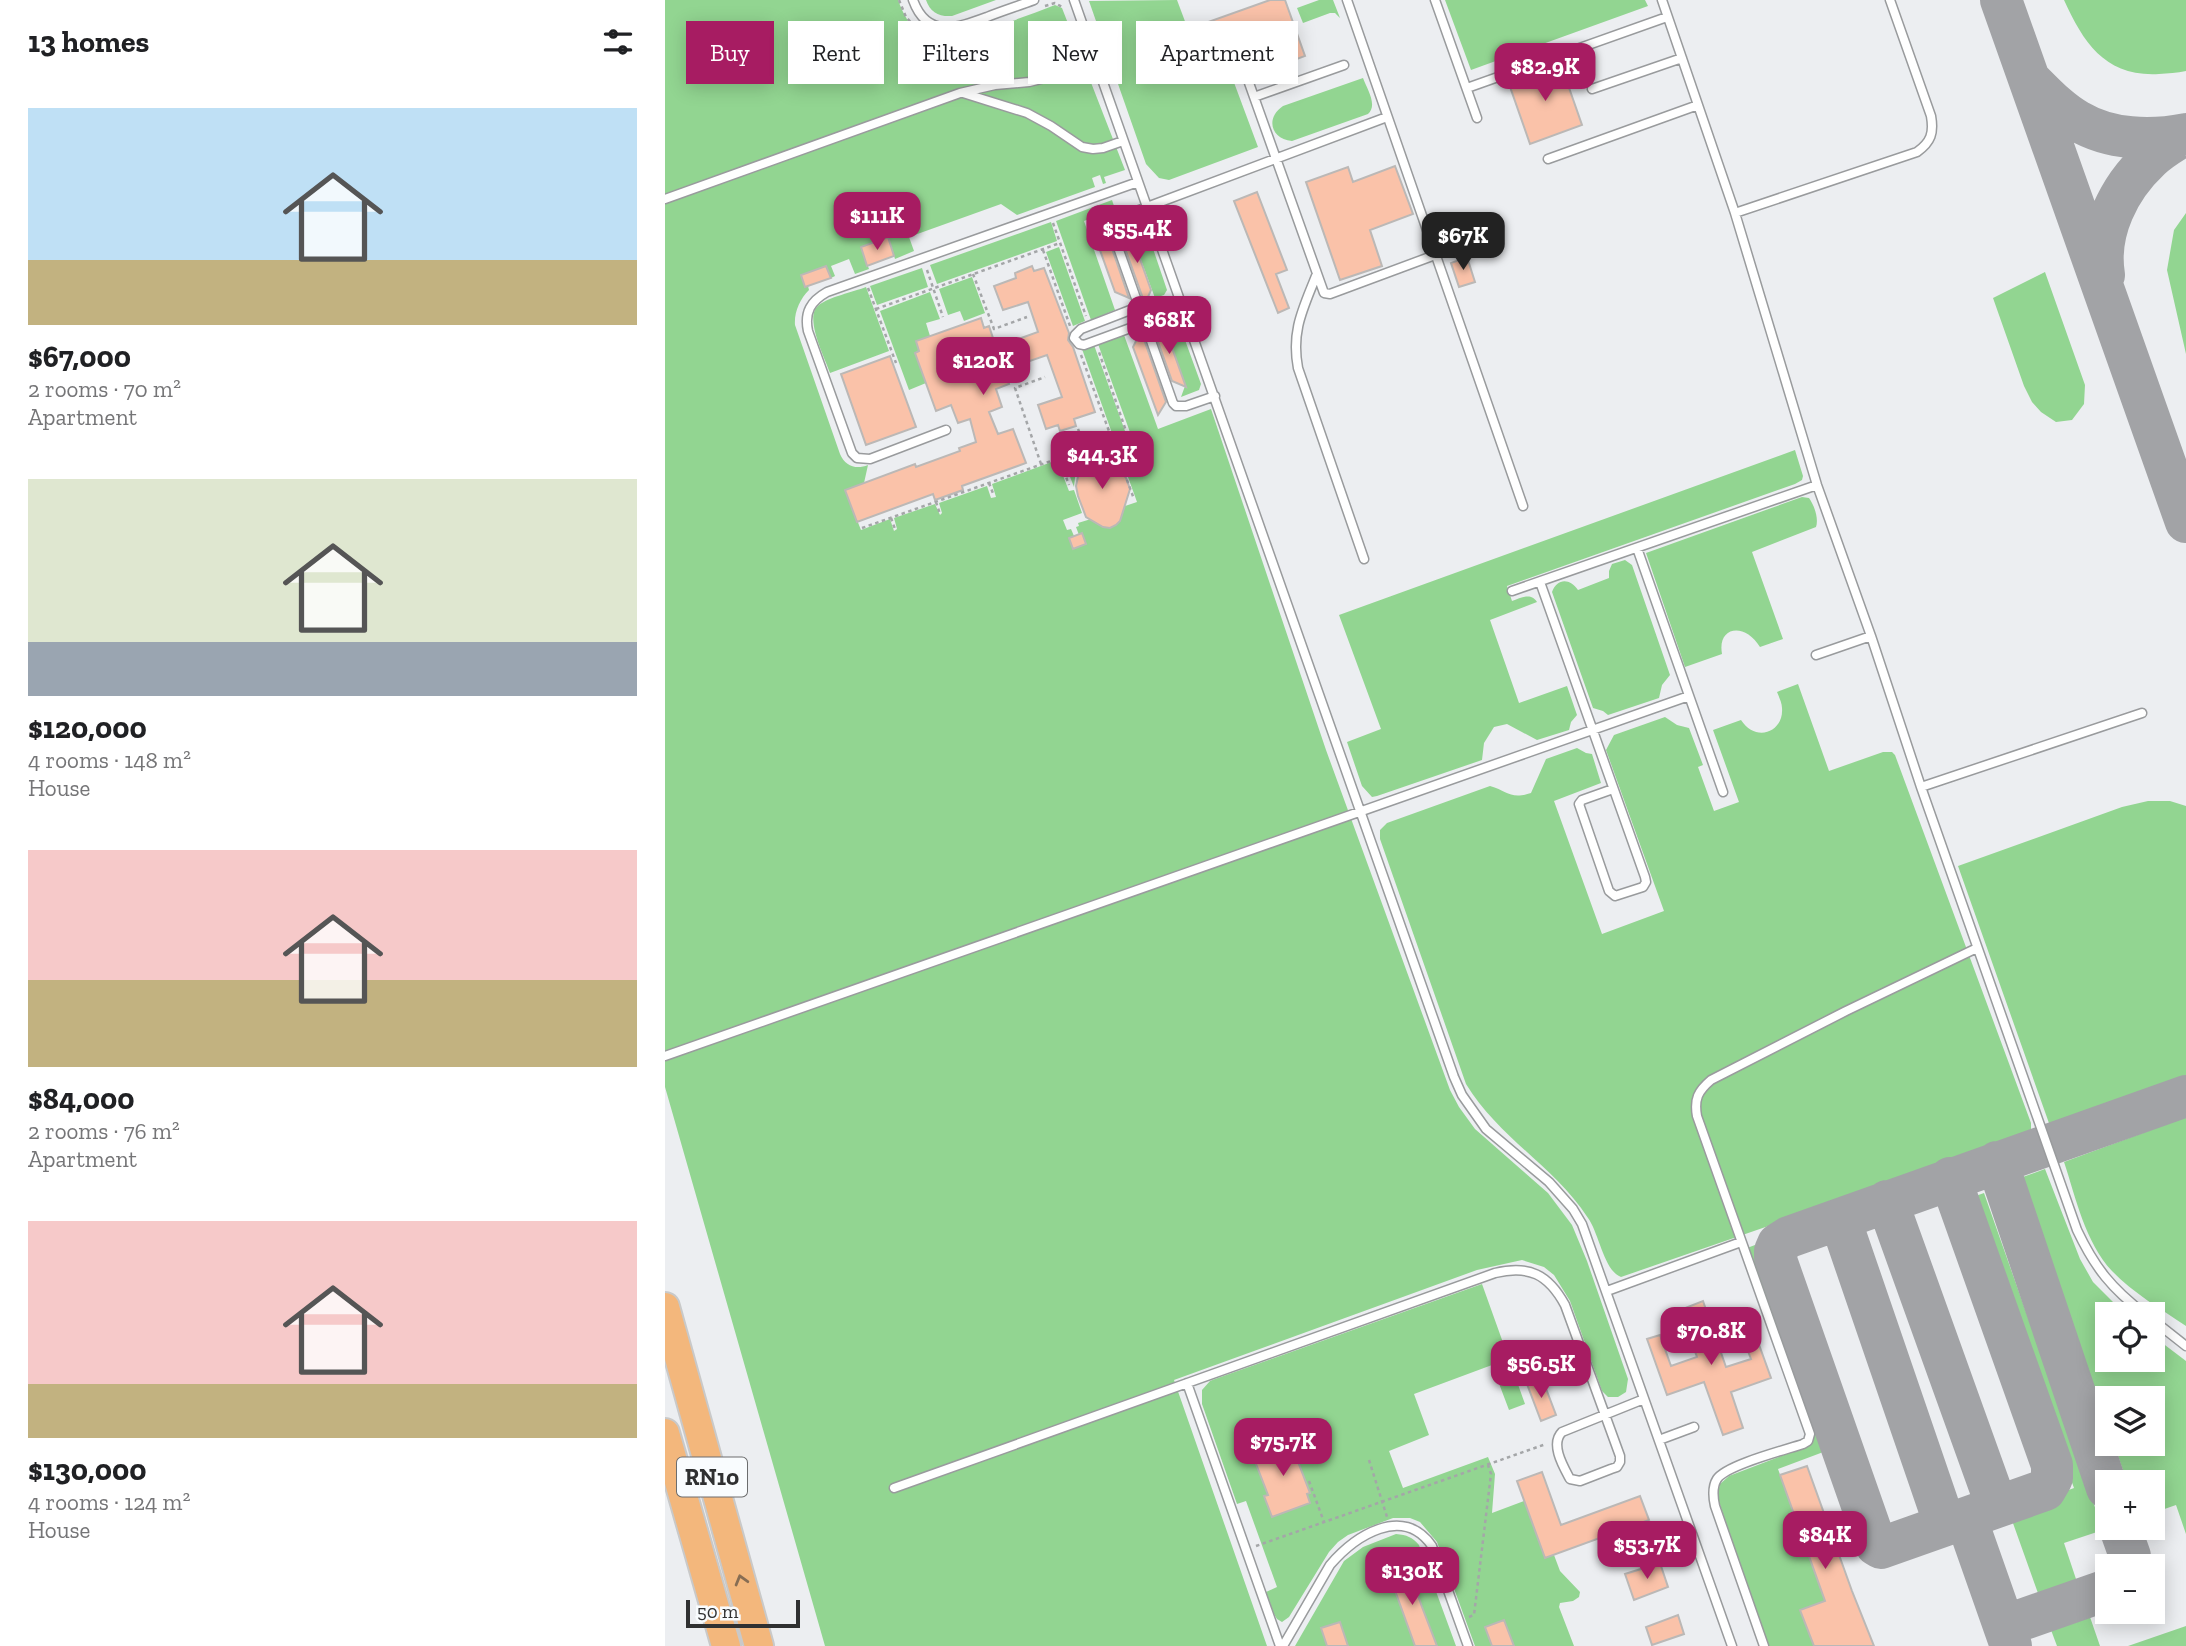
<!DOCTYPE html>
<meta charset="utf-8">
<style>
:root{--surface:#fff;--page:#f2f2f2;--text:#202124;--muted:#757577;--accent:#a71c62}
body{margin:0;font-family:"Zilla Slab",serif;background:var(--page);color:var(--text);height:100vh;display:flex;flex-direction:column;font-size:26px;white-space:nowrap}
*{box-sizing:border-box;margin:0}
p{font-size:23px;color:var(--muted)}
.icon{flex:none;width:38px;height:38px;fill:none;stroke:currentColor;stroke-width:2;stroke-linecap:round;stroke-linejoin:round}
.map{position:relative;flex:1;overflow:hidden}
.sheet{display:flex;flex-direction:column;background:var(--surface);width:665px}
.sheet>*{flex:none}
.guide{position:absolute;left:21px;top:21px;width:665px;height:63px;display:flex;gap:14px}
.controls{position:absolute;left:1430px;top:1302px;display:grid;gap:14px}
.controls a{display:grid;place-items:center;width:70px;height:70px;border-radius:0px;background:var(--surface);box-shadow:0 4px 18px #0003;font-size:35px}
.scale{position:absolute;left:21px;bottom:18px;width:114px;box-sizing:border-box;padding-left:7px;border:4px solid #2f3031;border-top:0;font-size:19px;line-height:24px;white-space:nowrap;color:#2f3031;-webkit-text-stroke:5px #f9fcfe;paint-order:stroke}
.price{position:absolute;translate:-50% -60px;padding:0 16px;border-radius:14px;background:var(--accent);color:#fff;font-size:23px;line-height:46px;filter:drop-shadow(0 2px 4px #0008)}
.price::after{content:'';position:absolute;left:50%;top:42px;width:21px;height:16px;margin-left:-10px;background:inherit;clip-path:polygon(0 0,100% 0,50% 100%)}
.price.selected{background:#222;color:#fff}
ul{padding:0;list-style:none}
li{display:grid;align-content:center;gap:14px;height:371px;padding:0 28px}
li span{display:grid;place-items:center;height:217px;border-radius:0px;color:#555}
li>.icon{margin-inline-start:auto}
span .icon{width:126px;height:126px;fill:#fffc;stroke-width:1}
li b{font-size:30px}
h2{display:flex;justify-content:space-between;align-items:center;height:84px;padding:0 28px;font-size:30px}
.tag{padding:0 24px;border-radius:0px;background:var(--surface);box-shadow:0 4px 18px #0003;font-size:24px;line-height:63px}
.tag.selected{background:var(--accent);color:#fff}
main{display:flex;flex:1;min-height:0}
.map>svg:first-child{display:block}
</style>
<main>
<section class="sheet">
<h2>13 homes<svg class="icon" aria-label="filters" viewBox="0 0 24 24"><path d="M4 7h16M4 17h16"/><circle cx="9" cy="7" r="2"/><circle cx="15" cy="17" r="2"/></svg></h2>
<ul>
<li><span style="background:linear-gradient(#bfe0f5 70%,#c2b280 0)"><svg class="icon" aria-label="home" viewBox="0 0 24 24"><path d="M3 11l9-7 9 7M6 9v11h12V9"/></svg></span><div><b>$67,000</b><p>2 rooms · 70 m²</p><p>Apartment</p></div></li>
<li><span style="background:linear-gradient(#dfe7d0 75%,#9aa5b1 0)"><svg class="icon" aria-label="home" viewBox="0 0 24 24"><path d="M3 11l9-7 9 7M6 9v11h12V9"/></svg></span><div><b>$120,000</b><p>4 rooms · 148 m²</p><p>House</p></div></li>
<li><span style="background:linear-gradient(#f6c9c9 60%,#c2b280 0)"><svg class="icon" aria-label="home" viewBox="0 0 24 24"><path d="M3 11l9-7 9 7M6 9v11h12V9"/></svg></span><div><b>$84,000</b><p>2 rooms · 76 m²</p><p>Apartment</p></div></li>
<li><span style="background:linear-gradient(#f6c9c9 75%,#c2b280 0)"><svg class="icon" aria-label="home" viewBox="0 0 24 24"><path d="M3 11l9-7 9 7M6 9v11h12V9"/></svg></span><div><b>$130,000</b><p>4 rooms · 124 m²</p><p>House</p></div></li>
</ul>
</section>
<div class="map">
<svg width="1521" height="1646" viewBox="0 0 1521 1646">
<rect width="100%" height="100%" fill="#eceef1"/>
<path fill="#92d591" d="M0 0H233C253 55 285 44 329 28 349 20 370 13 390 5L397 8 460 170 439 177 441 183 438 184 435 175 427 178 430 187 352 215 336 204 244 237 249 251 230 259 223 237 196 247 204 269 190 274 184 259 166 266 170 276 166 278 161 267 136 276 140 287 143 286 144 290C135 299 129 312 130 325L175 454C180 466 191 470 203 465L199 483 180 490 196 530 225 519 229 531 232 529 229 518 270 504 275 515 277 513 274 503 322 486 326 498 331 497 327 484 392 460 404 491 409 490 417 513 398 520 402 530 406 529 409 536 404 539 408 549 421 544 417 534 414 535 411 527 414 526 413 523 426 519 445 528C455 524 457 517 460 506L472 502 450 441 466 435 433 344 459 335 493 429 546 409 661 750 785 1090 794 1107 810 1129 883 1193 907 1225 922 1261 963 1379 961 1392 953 1397H943L937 1391 905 1301 889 1275 879 1267 857 1260 812 1270 509 1380 602 1646H160L0 1087Z
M261 0H331L287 16C274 17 265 12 261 0Z
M512 0 521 24 480 39 496 83 561 61 593 147 504 180 494 178 481 164 424 1Z
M654 0H668L675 18 670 13H665L638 23 632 8Z
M780 0H980L983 6 806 70Z
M1399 0H1521V71C1512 73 1503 73 1494 74 1441 77 1419 44 1399 0Z
M698 78C702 89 713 105 703 114L627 141C606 139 600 118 618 106Z
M447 200 450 209 419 221 450 310 426 320 391 221Z
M1521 213V354L1502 270 1509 230Z
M386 222 392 241 272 284 265 265Z
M474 222 480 225 502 290 499 295 490 298 463 225Z
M394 247 420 321 408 326 381 252Z
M257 268 263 287 212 305 205 286Z
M1380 272 1420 385 1419 404 1407 420 1391 422 1376 412 1367 402 1359 386 1328 298Z
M307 277 320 313 299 321 295 311 283 315 274 289Z
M201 287 224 351 165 373C160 358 138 316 154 305 164 297 188 292 201 287Z
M265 292 275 319 261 323 265 336 251 341 254 351 250 353 261 383 244 390 215 311Z
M505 314 512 318 536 384 534 390 516 397 520 386 495 317Z
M429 345 460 431 448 436 417 349Z
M1130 450 1138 476 1137 480 1130 484 842 586 847 601C856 598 866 592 872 602L825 620 854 703 902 686 912 715 906 722 904 730 872 740 842 724 829 727 819 743 817 760 712 796 707 797 697 786 682 742 716 729 674 615Z
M408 455 415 461 411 469 409 487 398 459Z
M1137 497 1144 498C1149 505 1154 518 1151 527L1087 552 1118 639 1095 647C1080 622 1052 626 1057 654L1020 667 981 553Z
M960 560 967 565 1005 675 997 685 994 698 943 715 938 711 928 708 887 592C892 578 905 578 913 590L944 578V571L947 564Z
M1133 684 1164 771 1218 752H1227L1230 755 1366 1123V1130L1356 1138 1292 1161 956 1277C939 1271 934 1233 923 1218 889 1166 834 1138 801 1084L715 839V830L722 823 825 786C843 791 845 800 866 793L881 759 912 748 921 753 927 754 936 783 889 801 937 934 999 911 941 750 949 735 1000 717 1012 725 1024 728 1038 765 1033 767 1049 811 1074 802 1048 730 1076 720C1091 743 1119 732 1117 708 1117 703 1114 697 1112 692Z
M1483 801H1505L1521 806V1079L1385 1126 1293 866 1457 807Z
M1521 1117V1326C1496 1309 1468 1293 1447 1271 1420 1242 1411 1198 1399 1162Z
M1380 1169 1415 1259 1428 1282 1460 1314H1442V1360H1488V1336L1521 1361V1534L1511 1505 1488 1513V1482H1462L1449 1444H1488V1398H1442V1424L1355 1178Z
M1319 1193 1438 1530 1399 1543 1412 1582 1374 1596 1344 1512 1409 1488 1305 1198Z
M1090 1245 1161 1451 1113 1469 1161 1601 1135 1610 1149 1646H1103L1052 1496 1055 1484 1064 1476 1142 1446 1148 1441V1432L1082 1248Z
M817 1284 860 1404 844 1410 827 1365 749 1394 764 1435 724 1451 738 1488 823 1457 830 1474 827 1513 859 1501 889 1555 895 1571 915 1592 914 1597 908 1601 895 1603 894 1607 909 1646H810L772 1542 755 1522 745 1518H728L683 1535 673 1542 664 1552 624 1617 617 1622 612 1619 609 1614 601 1592 612 1587 581 1501 572 1504 537 1404V1390L545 1381 550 1379Z
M731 1534C742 1535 747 1537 754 1545L791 1646H630L679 1561 698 1547Z
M1425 1617 1435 1646H1392L1386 1630Z
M1521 1626V1646H1463Z"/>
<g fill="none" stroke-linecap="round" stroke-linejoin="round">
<path stroke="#a2a3a6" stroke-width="42" d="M1336 0 1521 522
M1366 81C1380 95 1395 111 1413 121 1445 140 1486 141 1521 134
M1439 275C1432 231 1454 188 1485 159 1495 149 1509 141 1521 134
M1332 1162 1442 1488
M1285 1178 1387 1465V1478L1380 1490 1216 1548 1211 1545 1110 1257V1251L1113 1244 1124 1237 1521 1096
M1222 1201 1332 1507
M1175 1219 1280 1525
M1301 1518 1346 1646
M1455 1528 1465 1556V1566
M1339 1626 1442 1590"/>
</g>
<path fill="#fac2a9" stroke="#bbb8b6" stroke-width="2" d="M605 0H620L640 56 613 66 599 27 555 42 558 52 495 74 484 43Z
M895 62 917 125 865 144 843 81Z
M730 166 748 214 705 230 717 266 675 280 641 182 683 167 688 182Z
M592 192 622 270 611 274 624 308 613 313 569 201Z
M426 225 441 231 464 298 450 292Z
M464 228 486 290 480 304 457 240Z
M223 237 229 256 202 266 196 247Z
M802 257 810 282 794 287 786 263Z
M161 266 166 278 140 287 136 275Z
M367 266 369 271 379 268 404 333 403 340 408 347 430 412 409 419 411 426 395 431 393 425 381 429 373 405 397 397 382 355 339 370 344 384 331 389 337 407 324 412 333 434 348 429 361 463 297 486 298 490 270 500 268 494 192 522 180 490 250 464 251 467 295 451 294 448 311 442 305 419 293 423 286 405 271 411 250 353 254 351 251 341 316 318 319 328 324 326 331 347 373 332 363 302 338 310 329 286 351 278 350 273Z
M487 325 501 331 521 387 507 381Z
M476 331 501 402 493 415 468 347Z
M225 356 251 427 201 445 176 374Z
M430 454H436L449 463 461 478 465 489 455 521 451 525 445 528 438 527 421 517 413 496 411 486 415 467 418 460Z
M417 533 421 544 408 549 404 538Z
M1038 1301 1061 1367 1086 1359 1076 1333 1088 1328 1106 1378 1066 1392 1078 1428 1058 1435 1039 1382 1002 1395 982 1339 995 1335 1006 1366 1032 1357 1015 1310Z
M877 1378 891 1415 876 1421 862 1384Z
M632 1440 638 1457 632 1459 645 1493 642 1494 645 1503 607 1517 599 1496 603 1495 588 1456Z
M1142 1466 1187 1591 1209 1646H1149L1135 1610 1160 1601 1115 1475Z
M877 1472 896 1525 975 1496 984 1520 880 1558 852 1481Z
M995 1563 1003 1587 969 1600 960 1574Z
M742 1564 757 1607 772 1646H750L723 1571Z
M1013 1615 1019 1634 987 1645 981 1627Z
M839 1620 849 1646H827L820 1627Z
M675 1622 683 1646H662L656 1628Z"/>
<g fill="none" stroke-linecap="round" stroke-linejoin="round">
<defs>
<path id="lane" d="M248 0C262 39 292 28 322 17 337 11 353 6 369 0
M409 0 789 1077 797 1095 821 1129 884 1182 908 1209 917 1224 1067 1646
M682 0 858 506
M770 0 812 118
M997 0 1070 213 1152 485 1206 636 1256 787 1412 1230C1430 1268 1447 1289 1480 1314
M573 52 659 293 665 294 770 255
M802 88 1002 17
M927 89 1017 58
M298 93 362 113 386 126 417 147 428 149 438 148 458 141
M589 97 679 65
M883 159 1033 105
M0 199 295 93 330 85 364 82 432 65
M1070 213 1252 152C1266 142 1269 133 1266 116L1225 0
M651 276C638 309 626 331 633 368L699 559
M473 307 416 329 410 335 409 338 414 344 419 345 479 323
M477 315 515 302
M550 396 521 406H511L508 403 449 236C448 217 468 213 482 207L722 117
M281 430 205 459 192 458 187 453 143 331C139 312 146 301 162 292L473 182
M972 548 1058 792
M875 582 980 877 981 882 978 887 950 896 944 891 914 804 917 800 948 789
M847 591 1152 485
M1151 655 1206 636
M1256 787 1477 713
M0 1056 1024 696
M942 1291 1076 1242
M1488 1320 1521 1346
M522 1383 615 1646
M994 1440 1029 1427
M229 1488 830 1273C864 1265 883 1274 900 1305L955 1456V1462L952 1467 946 1469 915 1481 905 1479C898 1466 885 1444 897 1432L979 1399
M618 1646 665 1565C690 1536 738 1504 767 1546L803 1646
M1099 1646 1050 1506C1048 1497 1047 1487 1052 1479 1061 1465 1120 1450 1138 1444L1143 1441 1145 1434 1032 1116C1029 1099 1033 1091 1046 1080L1181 1011 1312 948"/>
<path id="highway" d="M0 1307 94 1646
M0 1433 61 1646"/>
</defs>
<use href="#lane" stroke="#999b9d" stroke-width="11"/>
<use href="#highway" stroke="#c9c9c9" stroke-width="32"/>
<path stroke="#a4a6a8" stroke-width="2.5" stroke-dasharray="3.5 3.5" stroke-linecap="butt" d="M234 0 241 17 252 29
M380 6 390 3 399 8
M388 223 421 316
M378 250 405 326
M262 270 278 317
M308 274 329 329 362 317
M203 288 231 363
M211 309 395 243
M416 355 469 499
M413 429 421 448
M394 458 404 485
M376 464 350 388 380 377
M324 483 329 496
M271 502 275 514
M226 518 230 529
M197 528 462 434 434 352
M704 1460 722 1517
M644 1481 659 1522
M591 1546 881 1444
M804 1617 809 1615 826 1474 823 1465"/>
<use href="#lane" stroke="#fff" stroke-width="8"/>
<use href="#highway" stroke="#f3b77c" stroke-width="28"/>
</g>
<defs><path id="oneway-chevron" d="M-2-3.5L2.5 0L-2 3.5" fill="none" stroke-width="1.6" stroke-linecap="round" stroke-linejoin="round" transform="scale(1.75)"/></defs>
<use stroke="#876d53" href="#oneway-chevron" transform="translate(76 1580) rotate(-106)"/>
<g text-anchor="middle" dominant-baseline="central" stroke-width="5" stroke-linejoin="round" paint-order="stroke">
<rect fill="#f9fcfe" stroke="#6c6d6e" stroke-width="2" x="12" y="1457.5" width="70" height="39" rx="5"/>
<g font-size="23" font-weight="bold" fill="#2f3031">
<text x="47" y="1477">RN10</text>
</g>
</g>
</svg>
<div class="controls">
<a><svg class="icon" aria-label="locate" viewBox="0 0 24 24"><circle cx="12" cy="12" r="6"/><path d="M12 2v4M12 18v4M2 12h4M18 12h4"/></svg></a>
<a><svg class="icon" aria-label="layers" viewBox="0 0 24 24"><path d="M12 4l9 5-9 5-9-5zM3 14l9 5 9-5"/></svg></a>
<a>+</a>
<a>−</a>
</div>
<div class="scale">50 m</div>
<b class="price" style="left:880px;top:103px">$82.9K</b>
<b class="price" style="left:212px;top:252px">$111K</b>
<b class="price" style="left:472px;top:265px">$55.4K</b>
<b class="price selected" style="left:798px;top:272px">$67K</b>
<b class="price" style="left:504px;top:356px">$68K</b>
<b class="price" style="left:318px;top:397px">$120K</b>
<b class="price" style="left:437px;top:491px">$44.3K</b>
<b class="price" style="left:1046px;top:1367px">$70.8K</b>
<b class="price" style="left:876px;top:1400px">$56.5K</b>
<b class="price" style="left:618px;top:1478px">$75.7K</b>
<b class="price" style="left:1160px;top:1571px">$84K</b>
<b class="price" style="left:982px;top:1581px">$53.7K</b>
<b class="price" style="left:747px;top:1607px">$130K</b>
<div class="guide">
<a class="tag selected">Buy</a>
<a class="tag">Rent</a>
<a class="tag">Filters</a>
<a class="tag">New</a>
<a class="tag">Apartment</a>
</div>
</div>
</main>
